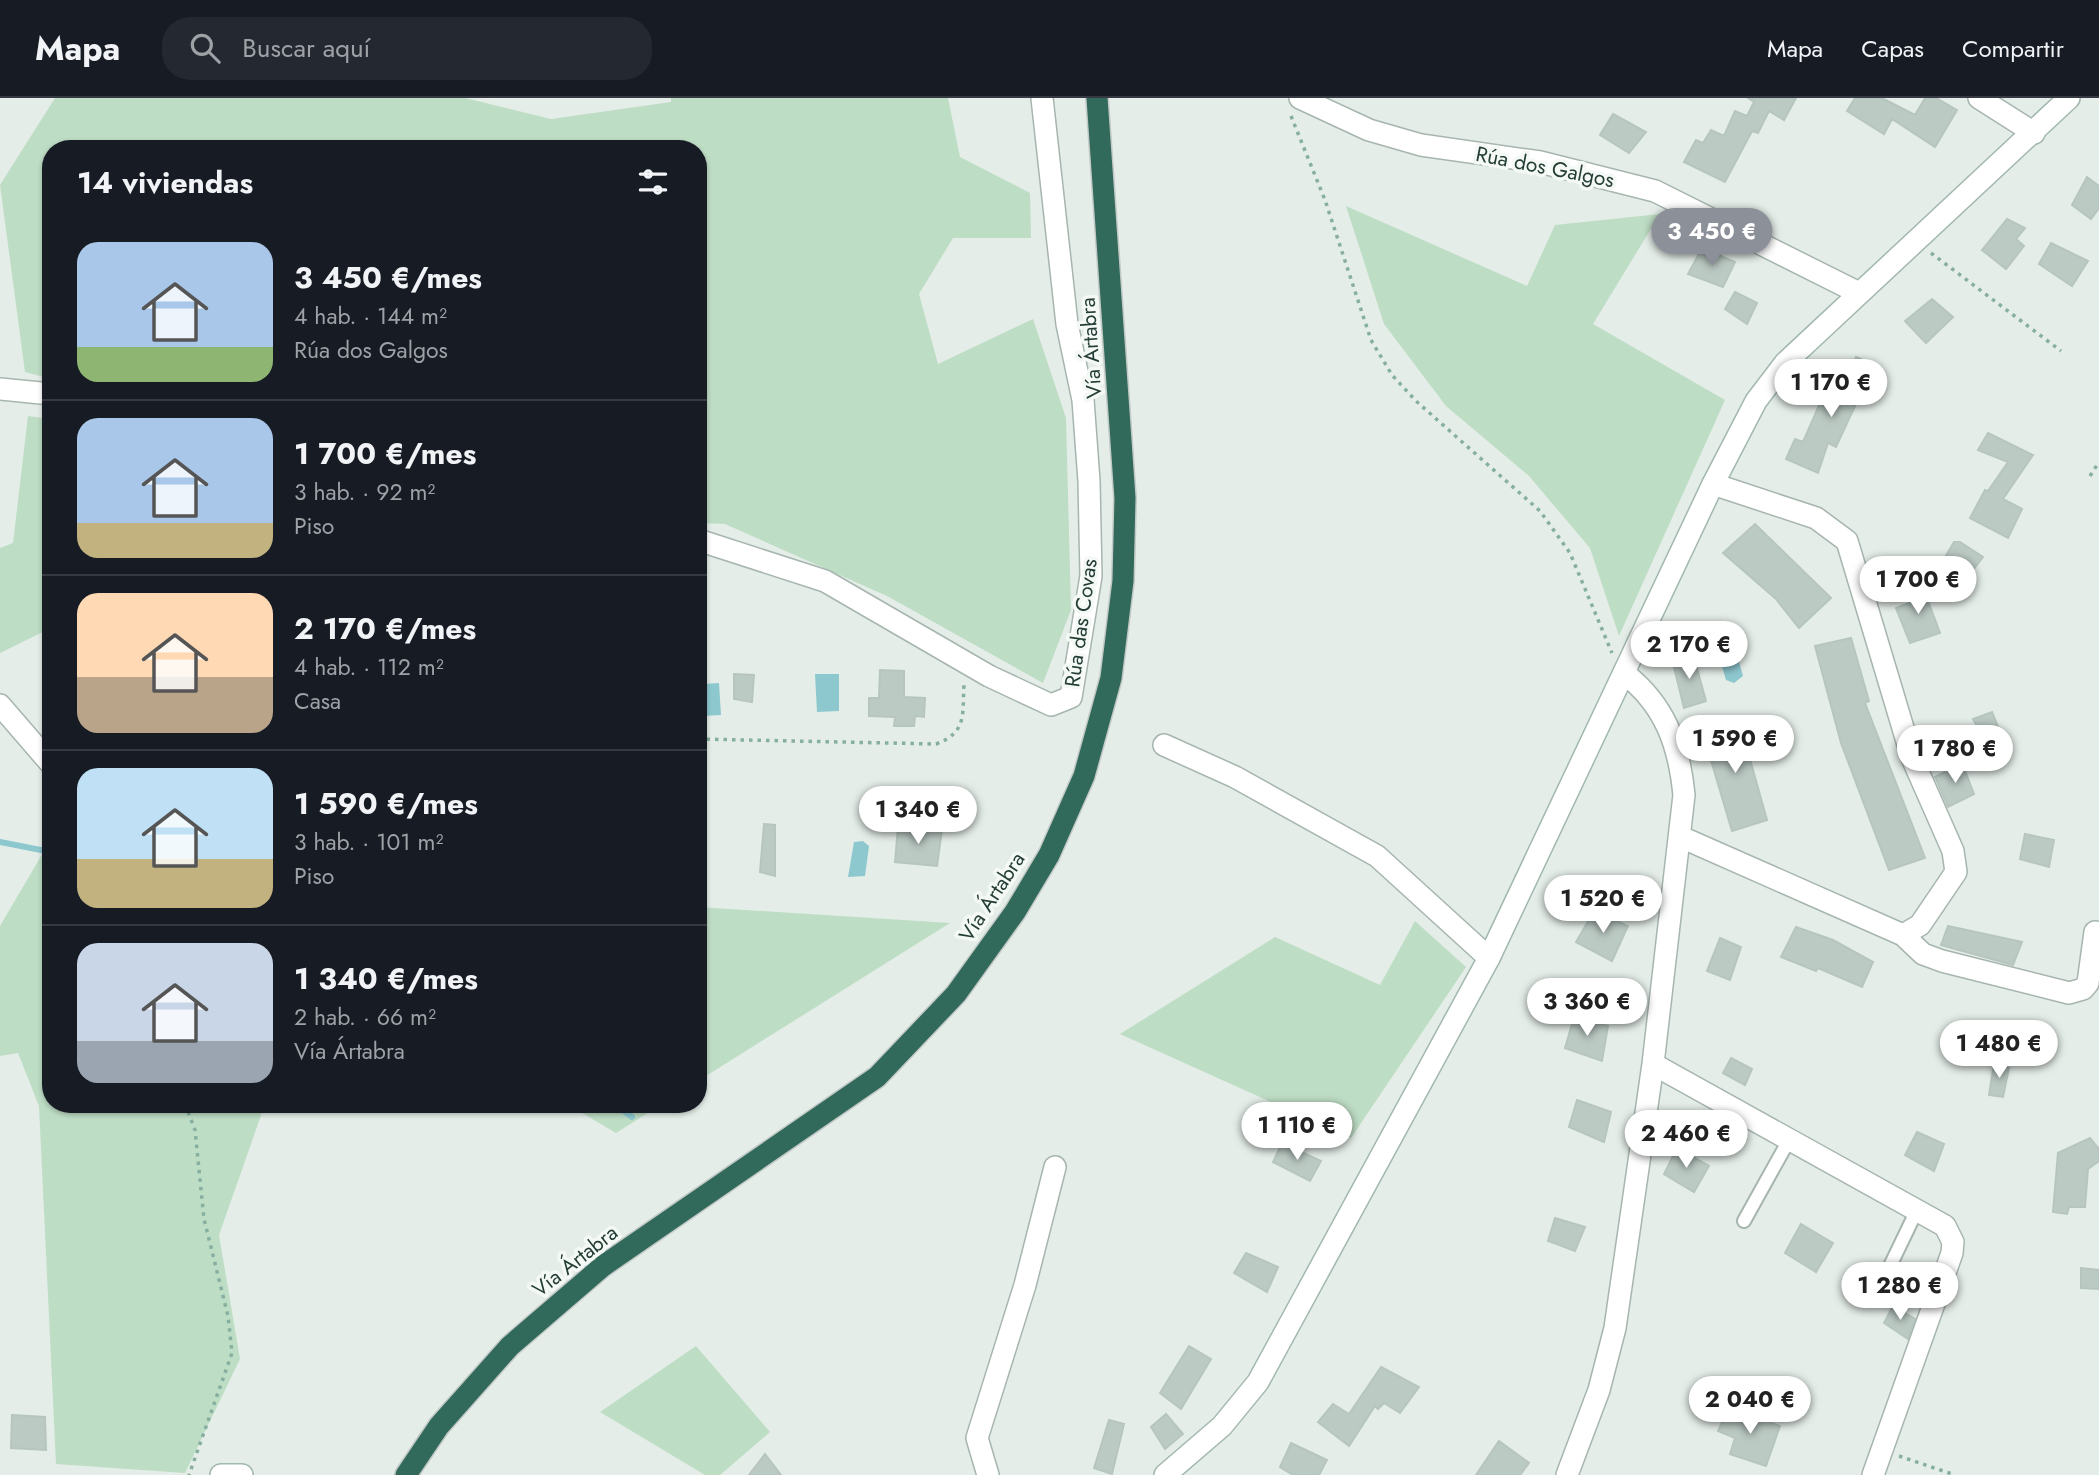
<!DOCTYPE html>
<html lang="es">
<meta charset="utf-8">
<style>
:root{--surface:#171b24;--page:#242831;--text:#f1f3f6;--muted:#9ea1a6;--line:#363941;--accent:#8c9099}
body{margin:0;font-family:Jost,sans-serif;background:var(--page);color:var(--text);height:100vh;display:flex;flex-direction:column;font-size:26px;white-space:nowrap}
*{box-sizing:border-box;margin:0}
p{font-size:23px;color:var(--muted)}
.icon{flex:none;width:38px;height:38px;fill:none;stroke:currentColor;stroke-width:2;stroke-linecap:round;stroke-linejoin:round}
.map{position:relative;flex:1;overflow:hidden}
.side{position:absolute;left:42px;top:42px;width:665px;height:973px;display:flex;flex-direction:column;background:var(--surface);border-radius:28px;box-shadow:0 2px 5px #0004}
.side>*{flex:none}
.price{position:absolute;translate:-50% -60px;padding:0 16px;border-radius:24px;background:#fff;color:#222;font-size:23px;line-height:46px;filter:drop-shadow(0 2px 4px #0008)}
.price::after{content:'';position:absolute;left:50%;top:42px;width:21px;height:16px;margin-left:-10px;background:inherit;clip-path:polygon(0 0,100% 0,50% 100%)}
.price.current{background:var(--accent);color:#fff}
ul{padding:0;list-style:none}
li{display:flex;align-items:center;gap:21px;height:175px;padding:0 35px}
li+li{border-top:2px solid var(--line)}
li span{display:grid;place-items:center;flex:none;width:196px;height:140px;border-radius:21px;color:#555}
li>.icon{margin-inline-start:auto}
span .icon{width:84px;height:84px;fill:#fffc;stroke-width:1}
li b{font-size:30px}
h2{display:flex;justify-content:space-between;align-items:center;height:84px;padding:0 35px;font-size:30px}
header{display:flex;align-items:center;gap:42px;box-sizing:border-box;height:98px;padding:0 35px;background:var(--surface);border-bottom:2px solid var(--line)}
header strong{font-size:33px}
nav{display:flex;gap:38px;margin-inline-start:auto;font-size:24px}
.search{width:490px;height:63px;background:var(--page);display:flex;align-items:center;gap:18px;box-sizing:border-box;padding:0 24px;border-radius:28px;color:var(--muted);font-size:26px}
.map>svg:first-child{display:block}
</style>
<header>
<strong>Mapa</strong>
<div class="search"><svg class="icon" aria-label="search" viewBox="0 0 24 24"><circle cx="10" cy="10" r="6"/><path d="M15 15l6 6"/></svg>Buscar aquí</div>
<nav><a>Mapa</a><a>Capas</a><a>Compartir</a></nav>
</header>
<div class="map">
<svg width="2099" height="1377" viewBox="0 0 2099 1377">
<rect width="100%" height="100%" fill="#e4ede8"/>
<path fill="#beddc5" d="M55 0H465L551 21 671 4V0H948L960 59 1030 95 1031 140H953L919 196 938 266 1033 221 1066 320 1071 512 1043 585 887 498 725 426 698 425V51H51V281L25 274 0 87Z
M1346 108 1527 188 1555 127 1660 116 1593 226 1725 302 1619 538 1590 450 1529 378 1446 308 1384 226Z
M28 318 51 321V530L0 555V450L13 445Z
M51 741V1006H265L219 1137 240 1261 185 1375 56 1366 39 1008 18 955 0 958V828Z
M698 809 950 825 698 983Z
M1415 823 1466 869 1351 1040 1120 936 1275 839 1380 887Z
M567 1006H662L616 1035Z
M696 1248 770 1334 720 1377H705L600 1314Z"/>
<path fill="#8ec8cf" d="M1732 539 1743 578 1734 585 1726 582 1715 544Z
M815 576H839V613L817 614Z
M719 585 721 617 703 618V586Z
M863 743 869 748 865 778 848 779 854 744Z"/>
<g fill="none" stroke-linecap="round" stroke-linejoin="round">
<path stroke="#8ec8cf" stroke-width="6" d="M0 744 51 754
M615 1006 632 1019"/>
</g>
<path fill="#bccac4" stroke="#b6c6bf" stroke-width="2" d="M1748 0H1796L1784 22 1769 13 1758 35 1752 33 1725 84 1684 64 1696 42 1703 45 1711 32 1724 38 1735 13 1747 18 1754 4Z
M1855 0H1882L1915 17 1925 0H1936L1957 12 1935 49 1892 21 1884 36 1847 13Z
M1613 16 1646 34 1629 55 1600 37Z
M2087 79 2099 88V110L2091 121 2072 107Z
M2007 121 2025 130 2016 141 2024 148 2006 171 1982 152Z
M2051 145 2088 163 2072 188 2039 166Z
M1702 150 1735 164 1723 189 1688 176Z
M1735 194 1757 205 1747 226 1725 211Z
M1932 201 1953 219 1926 245 1905 223Z
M1856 259 1874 267 1836 349 1828 345 1818 375 1786 361 1795 341 1803 344 1820 305 1830 310Z
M1988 335 2033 357 2003 401 2022 411 2008 440 1970 420 1985 392 1988 393 2008 364 1978 352Z
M1755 426 1831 500 1799 530 1776 501 1723 455Z
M1954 444H1960L1983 459 1966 481 1941 466Z
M1922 487 1940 535 1910 545 1896 510 1912 504 1908 491Z
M1851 540 1869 603 1865 605 1925 760 1889 772 1841 645 1815 548Z
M1693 556 1706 603 1684 610 1672 561Z
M880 572 904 573V599L925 600 924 619 915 618 914 628H894L895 619 869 618V600H879Z
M734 576 754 577 752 604 734 601Z
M1992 614 1999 631 1982 637 1973 621Z
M1739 622 1767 722 1732 733 1702 632Z
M1962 665 1974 696 1948 709 1935 679Z
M764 726 775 727V778L760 774Z
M898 728 942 732 937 768 895 764Z
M2025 736 2054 742 2049 769 2020 761Z
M1594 813 1628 828 1612 863 1576 844Z
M1948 828 2022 844 2013 867 1941 847Z
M1796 829 1833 842 1873 864 1862 889 1818 870 1816 873 1781 859Z
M1720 840 1741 849 1730 882 1707 873Z
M1574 919 1608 928 1602 963 1565 950Z
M1731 960 1752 971 1745 987 1723 975Z
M1994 965 2009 970 2003 999 1989 997Z
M1577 1002 1611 1014 1604 1044 1569 1029Z
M1917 1034 1944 1046 1934 1073 1905 1057Z
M2090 1040 2099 1051V1063L2088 1071 2085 1109H2069L2067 1116 2053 1114 2058 1055Z
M1282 1045 1321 1063 1310 1083 1273 1064Z
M1677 1050 1709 1068 1694 1094 1664 1076Z
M1555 1120 1585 1129 1575 1153 1548 1143Z
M1801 1126 1833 1145 1816 1174 1785 1155Z
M1246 1155 1278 1169 1267 1194 1234 1175Z
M2081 1170 2099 1172V1191L2081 1190Z
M1893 1208 1915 1221 1908 1241 1884 1225Z
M1189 1248 1211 1261 1181 1311 1160 1295Z
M1381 1269 1419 1289 1400 1315 1384 1305 1378 1311 1375 1308 1349 1348 1318 1324 1333 1306 1349 1316Z
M1729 1309 1780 1328 1766 1368 1730 1356 1735 1340 1718 1333Z
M1166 1316 1183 1336 1165 1351 1151 1329Z
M12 1317 45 1319 46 1352 11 1350Z
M1109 1322 1124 1326 1112 1376 1094 1370Z
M1499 1343 1529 1365 1520 1377H1476Z
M1291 1345 1327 1362 1319 1377H1293L1280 1369Z
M765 1356 781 1377H749Z"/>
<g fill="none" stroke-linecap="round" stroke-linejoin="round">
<defs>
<path id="lane" d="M1744 1123 1789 1042
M1878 1193 1917 1112"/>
<path id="street" d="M1300 0 1369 32 1421 47 1540 64 1655 93 1859 195
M1979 0 2034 35
M0 291 51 296
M698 442 825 483 989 578 1051 607 1071 599 1091 478 1089 383 1083 302 1067 226 1042 0
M0 607 51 666
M1164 647 1235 679 1377 758 1489 860
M1681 739 1903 837 1920 827 1956 774 1953 753 1912 660 1847 443 1816 420 1713 386
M1903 837 1923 856 1942 863 2069 895 2083 891 2088 885 2095 834
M1653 966 1945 1128 1953 1144 1952 1155 1873 1377
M988 1377 977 1340 1025 1187 1055 1069
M1567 1377 1599 1292 1615 1230 1653 966 1684 697C1679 646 1665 607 1624 575"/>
<path id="secondary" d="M221 1377H242
M1165 1377 1222 1328 1258 1284 1489 860 1713 386 1756 303 1785 265 2069 0"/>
<path id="highway" d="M406 1377 439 1328 510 1248 603 1168 877 979 956 896 1015 814 1049 757 1084 678 1111 580 1123 483 1125 400 1097 0"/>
</defs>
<use href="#lane" stroke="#a7b5af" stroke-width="16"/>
<use href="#street" stroke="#a7b5af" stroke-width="24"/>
<use href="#secondary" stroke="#a2b8af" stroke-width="24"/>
<use href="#highway" stroke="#c2c9c6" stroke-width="24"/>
<path stroke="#86afa0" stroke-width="3.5" stroke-dasharray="3.5 5" stroke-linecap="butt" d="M1291 18 1325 102 1371 242 1392 277 1416 303 1540 413 1570 455 1612 555
M1931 155 2061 253
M2090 378 2099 364
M698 641 936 646C968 634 962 616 964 586
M185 1006 195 1032 204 1121 228 1218 232 1255 189 1377
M1899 1358 1955 1377"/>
<use href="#lane" stroke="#fff" stroke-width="12"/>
<use href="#street" stroke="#fff" stroke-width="21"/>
<use href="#secondary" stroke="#fff" stroke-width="21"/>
<use href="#highway" stroke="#31695a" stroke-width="21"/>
</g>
<g text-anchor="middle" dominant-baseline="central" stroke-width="7" stroke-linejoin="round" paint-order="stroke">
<g font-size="21" fill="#243e35" stroke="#f4f9f6">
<text transform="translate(1545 69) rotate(11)">Rúa dos Galgos</text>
<text transform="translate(1091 250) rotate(-94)">Vía Ártabra</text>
<text transform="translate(1081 525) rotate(-82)">Rúa das Covas</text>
<text transform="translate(992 799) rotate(-57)">Vía Ártabra</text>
<text transform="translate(575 1163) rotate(-38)">Vía Ártabra</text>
</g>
</g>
</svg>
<b class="price current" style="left:1712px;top:170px">3 450 €</b>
<b class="price" style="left:1831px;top:321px">1 170 €</b>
<b class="price" style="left:1918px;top:518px">1 700 €</b>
<b class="price" style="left:1689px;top:583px">2 170 €</b>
<b class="price" style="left:1735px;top:677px">1 590 €</b>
<b class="price" style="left:1955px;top:687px">1 780 €</b>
<b class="price" style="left:918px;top:748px">1 340 €</b>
<b class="price" style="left:1603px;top:837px">1 520 €</b>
<b class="price" style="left:1587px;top:940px">3 360 €</b>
<b class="price" style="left:1999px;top:982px">1 480 €</b>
<b class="price" style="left:1297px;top:1064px">1 110 €</b>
<b class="price" style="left:1686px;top:1072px">2 460 €</b>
<b class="price" style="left:1900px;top:1224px">1 280 €</b>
<b class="price" style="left:1750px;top:1338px">2 040 €</b>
<section class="side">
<h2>14 viviendas<svg class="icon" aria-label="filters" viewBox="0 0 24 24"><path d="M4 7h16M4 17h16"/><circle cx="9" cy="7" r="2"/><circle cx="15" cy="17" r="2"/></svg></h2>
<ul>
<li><span style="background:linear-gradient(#a9c7e8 75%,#8fb573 0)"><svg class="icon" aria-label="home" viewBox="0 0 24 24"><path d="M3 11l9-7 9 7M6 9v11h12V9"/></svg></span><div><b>3 450 €/mes</b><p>4 hab. · 144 m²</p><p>Rúa dos Galgos</p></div></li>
<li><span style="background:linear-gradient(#a9c7e8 75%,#c2b280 0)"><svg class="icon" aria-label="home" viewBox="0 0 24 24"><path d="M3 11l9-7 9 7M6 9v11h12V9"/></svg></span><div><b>1 700 €/mes</b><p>3 hab. · 92 m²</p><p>Piso</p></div></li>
<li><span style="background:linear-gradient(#ffd9b3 60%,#b9a48a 0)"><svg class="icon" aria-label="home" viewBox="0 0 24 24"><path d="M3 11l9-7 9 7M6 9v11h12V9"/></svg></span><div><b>2 170 €/mes</b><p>4 hab. · 112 m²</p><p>Casa</p></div></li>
<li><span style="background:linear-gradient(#bfe0f5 65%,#c2b280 0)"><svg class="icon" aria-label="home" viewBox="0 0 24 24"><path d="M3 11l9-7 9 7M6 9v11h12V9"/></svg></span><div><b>1 590 €/mes</b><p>3 hab. · 101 m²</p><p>Piso</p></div></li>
<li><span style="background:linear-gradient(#c9d6e8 70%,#9aa5b1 0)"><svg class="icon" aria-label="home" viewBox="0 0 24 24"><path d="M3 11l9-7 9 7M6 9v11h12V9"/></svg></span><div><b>1 340 €/mes</b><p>2 hab. · 66 m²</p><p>Vía Ártabra</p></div></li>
</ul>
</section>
</div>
